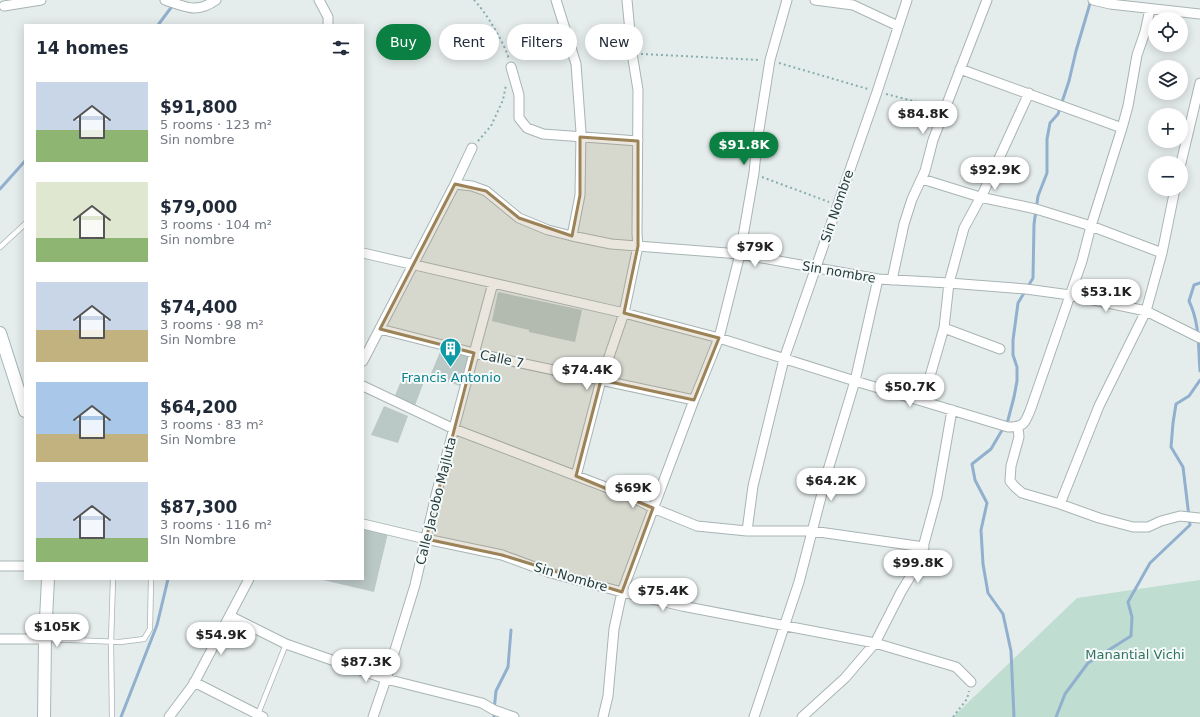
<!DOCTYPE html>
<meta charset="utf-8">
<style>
:root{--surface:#fff;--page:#f6f6f7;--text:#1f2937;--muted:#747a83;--accent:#0b8043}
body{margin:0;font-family:"DejaVu Sans",sans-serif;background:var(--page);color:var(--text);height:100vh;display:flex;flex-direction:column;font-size:15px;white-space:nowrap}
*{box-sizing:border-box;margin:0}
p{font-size:13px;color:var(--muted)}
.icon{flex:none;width:22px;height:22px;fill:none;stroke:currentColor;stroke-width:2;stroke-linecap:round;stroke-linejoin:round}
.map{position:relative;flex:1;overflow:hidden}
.sheet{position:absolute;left:24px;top:24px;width:340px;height:556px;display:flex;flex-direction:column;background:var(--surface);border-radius:0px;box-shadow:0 2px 10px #0003}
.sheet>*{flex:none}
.guide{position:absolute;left:376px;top:24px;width:380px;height:36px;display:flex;gap:8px}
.controls{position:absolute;left:1148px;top:12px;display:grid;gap:8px}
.controls a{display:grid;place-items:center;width:40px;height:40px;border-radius:50%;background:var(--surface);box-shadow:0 2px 10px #0003;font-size:20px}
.price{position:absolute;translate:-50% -34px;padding:0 9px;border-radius:14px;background:#fff;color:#222;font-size:13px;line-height:26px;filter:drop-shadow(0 1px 2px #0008)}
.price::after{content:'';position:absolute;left:50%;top:24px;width:12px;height:9px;margin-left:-6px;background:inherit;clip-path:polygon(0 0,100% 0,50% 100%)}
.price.current{background:var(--accent);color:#fff}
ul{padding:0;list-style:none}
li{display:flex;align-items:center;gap:12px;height:100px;padding:0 12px}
li span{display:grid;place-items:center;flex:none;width:112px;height:80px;border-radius:0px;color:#555}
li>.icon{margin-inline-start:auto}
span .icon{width:48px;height:48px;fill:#fffc;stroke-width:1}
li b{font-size:17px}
h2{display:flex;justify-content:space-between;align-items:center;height:48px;padding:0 12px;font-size:17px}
.chip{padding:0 14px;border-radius:18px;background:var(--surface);box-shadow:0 2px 10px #0003;font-size:14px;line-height:36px}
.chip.current{background:var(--accent);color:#fff}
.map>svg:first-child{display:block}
</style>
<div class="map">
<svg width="1200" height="717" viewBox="0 0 1200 717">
<rect width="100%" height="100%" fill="#e5edec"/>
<path fill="#bfddd1" d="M1200 580V717H953L1077 598Z"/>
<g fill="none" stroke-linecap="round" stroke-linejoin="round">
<path stroke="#91b0ce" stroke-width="3" d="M158 25 173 5
M0 189 25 161
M1200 283 1194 285 1189 301C1200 324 1198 346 1200 371
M121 717 157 625 168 579
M494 717V710L496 691 508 667 511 630
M1014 717 1011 651 1003 614 988 593 983 564 981 530 987 503 975 480 972 464 991 449 1008 420 1014 397 1017 381V367L1013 355V340L1018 303 1033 278 1034 224 1038 196 1047 173V139L1050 123 1058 114 1069 81 1076 51 1091 0
M1056 717 1065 694 1088 663 1131 636 1132 617 1128 602 1150 563 1190 525 1183 467 1171 447 1173 423 1176 404 1189 396 1200 380"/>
</g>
<path fill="#bac8c6" d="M498 292 582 310 575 342 529 332V330L492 321Z
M442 347 466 353 471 359 463 387 430 376Z
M405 371 425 379 414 408 394 398Z
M384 406 408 416 398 443 371 435Z
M363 527 388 533 374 592 323 580 363 579Z"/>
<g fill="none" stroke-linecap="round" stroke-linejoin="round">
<defs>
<path id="lane" d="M0 247 25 224
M46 639 120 642 144 639 150 629 151 579
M258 714 286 644
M112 717 111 642 113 579"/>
<path id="street" d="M165 0C186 7 196 14 216 0
M319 0 328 17V25
M556 0 576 64 581 132 580 195 572 236
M815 0 853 5 898 26
M1093 0 1110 4 1200 14
M4 6 41 0
M511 67 519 95V118L527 128 543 134 638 141
M960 69 1122 128
M1181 163 1200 83
M922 179 980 197 1036 209 1091 226 1162 253
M455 184 472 186 486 191 519 218 548 230 572 236 611 244 740 254 878 279 949 283 1026 289 1070 295 1146 311 1200 338
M363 253 624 313 719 338 855 381 1008 427C1025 427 1025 423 1031 408L1082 261 1091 226 1122 128 1128 106 1137 55 1145 32 1150 9
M892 280 904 224 912 199 925 171 933 140 987 0
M944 328 1000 349
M380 329 474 353 694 400
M363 361 455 184 472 148
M363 386 454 429 634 498 653 508 697 526 747 531H812L924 547
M923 400 944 328 949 283 964 228 984 191 1029 93
M1018 427 1019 437 1011 466 1010 481 1015 487 1022 493 1060 504 1099 518 1133 527H1148L1161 521 1180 516 1199 518
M576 476 601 380 624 313 638 246 637 234 638 90 632 53 627 0
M1060 504 1099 406 1146 311 1162 253 1175 189
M363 524 426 539 502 555 551 573 622 592 682 606 875 643 956 667 971 682
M747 531 753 486 784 359 877 92 907 0
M0 566H25
M230 616 286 644 386 679 482 703 494 710 514 717
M0 639H45
M194 682 263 717
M169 717 193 685 249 579
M373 717 386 679 415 585 436 495 493 283
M603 717 608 696 614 629 622 592 694 400 719 338 740 254 754 173 757 142 770 60 787 0
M754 717 799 582 828 470 855 381 878 279
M802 717 845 678 875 643 901 592 919 562 937 496 952 410"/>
<path id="secondary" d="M0 333 25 411
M44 717 45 639 48 579"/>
</defs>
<use href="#lane" stroke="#a8b4b4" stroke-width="6"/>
<use href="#street" stroke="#a8b4b4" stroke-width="11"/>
<use href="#secondary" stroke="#a4b8b8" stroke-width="14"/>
<path stroke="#87aeaf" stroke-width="2" stroke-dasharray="2 3" stroke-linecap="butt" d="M474 0C485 11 506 45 509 60
M641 54 760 60
M779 63 868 89
M886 94 936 107
M478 141 491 126 503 100 506 85
M762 177 829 202
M953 717 967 699 969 691"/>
<use href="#lane" stroke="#fff" stroke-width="4.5"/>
<use href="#street" stroke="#fff" stroke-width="9"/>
<use href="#secondary" stroke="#fff" stroke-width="12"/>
</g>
<path fill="#9b8357" fill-opacity="0.2" stroke="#9b8357" stroke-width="3" stroke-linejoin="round" d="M580 137 638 141V246L624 313 719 338 694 400 601 380 576 476 653 508 622 592 502 555 426 539 474 353 380 329 455 184 486 191 519 218 572 236 580 195Z"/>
<defs>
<symbol id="building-pin" viewBox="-11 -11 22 30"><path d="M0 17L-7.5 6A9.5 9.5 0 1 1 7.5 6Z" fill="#0f9aa8" stroke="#f5faf9"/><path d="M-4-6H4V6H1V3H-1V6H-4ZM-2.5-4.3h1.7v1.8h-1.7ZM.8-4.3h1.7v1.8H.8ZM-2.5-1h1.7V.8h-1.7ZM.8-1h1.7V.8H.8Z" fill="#fff"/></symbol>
</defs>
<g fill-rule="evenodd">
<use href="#building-pin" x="438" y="336" width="25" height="34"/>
</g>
<g text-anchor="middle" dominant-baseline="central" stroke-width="4" stroke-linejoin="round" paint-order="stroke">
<g font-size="13" fill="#253c3e" stroke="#f5faf9">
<text transform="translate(837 206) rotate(-71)">Sin Nombre</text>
<text transform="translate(839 272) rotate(10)">Sin nombre</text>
<text transform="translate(502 359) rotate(12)">Calle 7</text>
<text transform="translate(436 501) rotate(-76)">Calle Jacobo Majluta</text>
<text transform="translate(571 577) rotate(16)">Sin Nombre</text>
</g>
<g font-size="13" fill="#0d838f" stroke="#f5faf9">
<text x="451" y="377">Francis Antonio</text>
</g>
<g font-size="13" fill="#317361" stroke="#f5faf9">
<text x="1135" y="654">Manantial Vichi</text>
</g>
</g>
</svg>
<div class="controls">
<a><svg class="icon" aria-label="locate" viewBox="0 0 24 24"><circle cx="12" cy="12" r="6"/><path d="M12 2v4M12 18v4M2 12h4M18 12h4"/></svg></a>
<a><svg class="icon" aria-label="layers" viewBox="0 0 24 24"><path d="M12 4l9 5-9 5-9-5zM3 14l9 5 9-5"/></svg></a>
<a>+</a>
<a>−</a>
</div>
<b class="price" style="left:923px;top:135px">$84.8K</b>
<b class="price current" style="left:744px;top:166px">$91.8K</b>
<b class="price" style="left:995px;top:191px">$92.9K</b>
<b class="price" style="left:755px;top:268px">$79K</b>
<b class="price" style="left:1106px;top:313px">$53.1K</b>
<b class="price" style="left:587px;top:391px">$74.4K</b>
<b class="price" style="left:910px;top:408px">$50.7K</b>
<b class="price" style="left:831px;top:502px">$64.2K</b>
<b class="price" style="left:633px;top:509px">$69K</b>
<b class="price" style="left:918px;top:584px">$99.8K</b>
<b class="price" style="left:663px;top:612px">$75.4K</b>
<b class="price" style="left:57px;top:648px">$105K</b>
<b class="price" style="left:221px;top:656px">$54.9K</b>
<b class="price" style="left:366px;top:683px">$87.3K</b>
<div class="guide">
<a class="chip current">Buy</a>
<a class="chip">Rent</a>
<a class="chip">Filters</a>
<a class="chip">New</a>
</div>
<section class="sheet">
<h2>14 homes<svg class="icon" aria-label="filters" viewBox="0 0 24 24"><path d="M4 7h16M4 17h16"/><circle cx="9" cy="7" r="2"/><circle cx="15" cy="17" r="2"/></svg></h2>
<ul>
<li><span style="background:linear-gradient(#c9d6e8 60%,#8fb573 0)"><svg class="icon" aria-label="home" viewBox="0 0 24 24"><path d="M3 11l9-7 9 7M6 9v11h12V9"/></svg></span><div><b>$91,800</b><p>5 rooms · 123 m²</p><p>Sin nombre</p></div></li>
<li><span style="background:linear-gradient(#dfe7d0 70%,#8fb573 0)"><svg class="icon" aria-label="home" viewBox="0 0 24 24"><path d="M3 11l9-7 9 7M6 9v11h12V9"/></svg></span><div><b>$79,000</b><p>3 rooms · 104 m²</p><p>Sin nombre</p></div></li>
<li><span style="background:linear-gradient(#c9d6e8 60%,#c2b280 0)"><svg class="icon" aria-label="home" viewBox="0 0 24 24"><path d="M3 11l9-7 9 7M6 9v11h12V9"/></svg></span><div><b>$74,400</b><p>3 rooms · 98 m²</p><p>Sin Nombre</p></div></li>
<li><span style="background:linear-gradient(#a9c7e8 65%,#c2b280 0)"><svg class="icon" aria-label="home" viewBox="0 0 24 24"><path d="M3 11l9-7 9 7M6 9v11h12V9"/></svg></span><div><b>$64,200</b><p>3 rooms · 83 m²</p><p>Sin Nombre</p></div></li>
<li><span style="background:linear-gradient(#c9d6e8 70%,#8fb573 0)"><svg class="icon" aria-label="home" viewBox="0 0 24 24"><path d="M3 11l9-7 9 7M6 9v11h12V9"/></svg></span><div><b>$87,300</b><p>3 rooms · 116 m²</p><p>SIn Nombre</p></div></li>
</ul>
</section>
</div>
